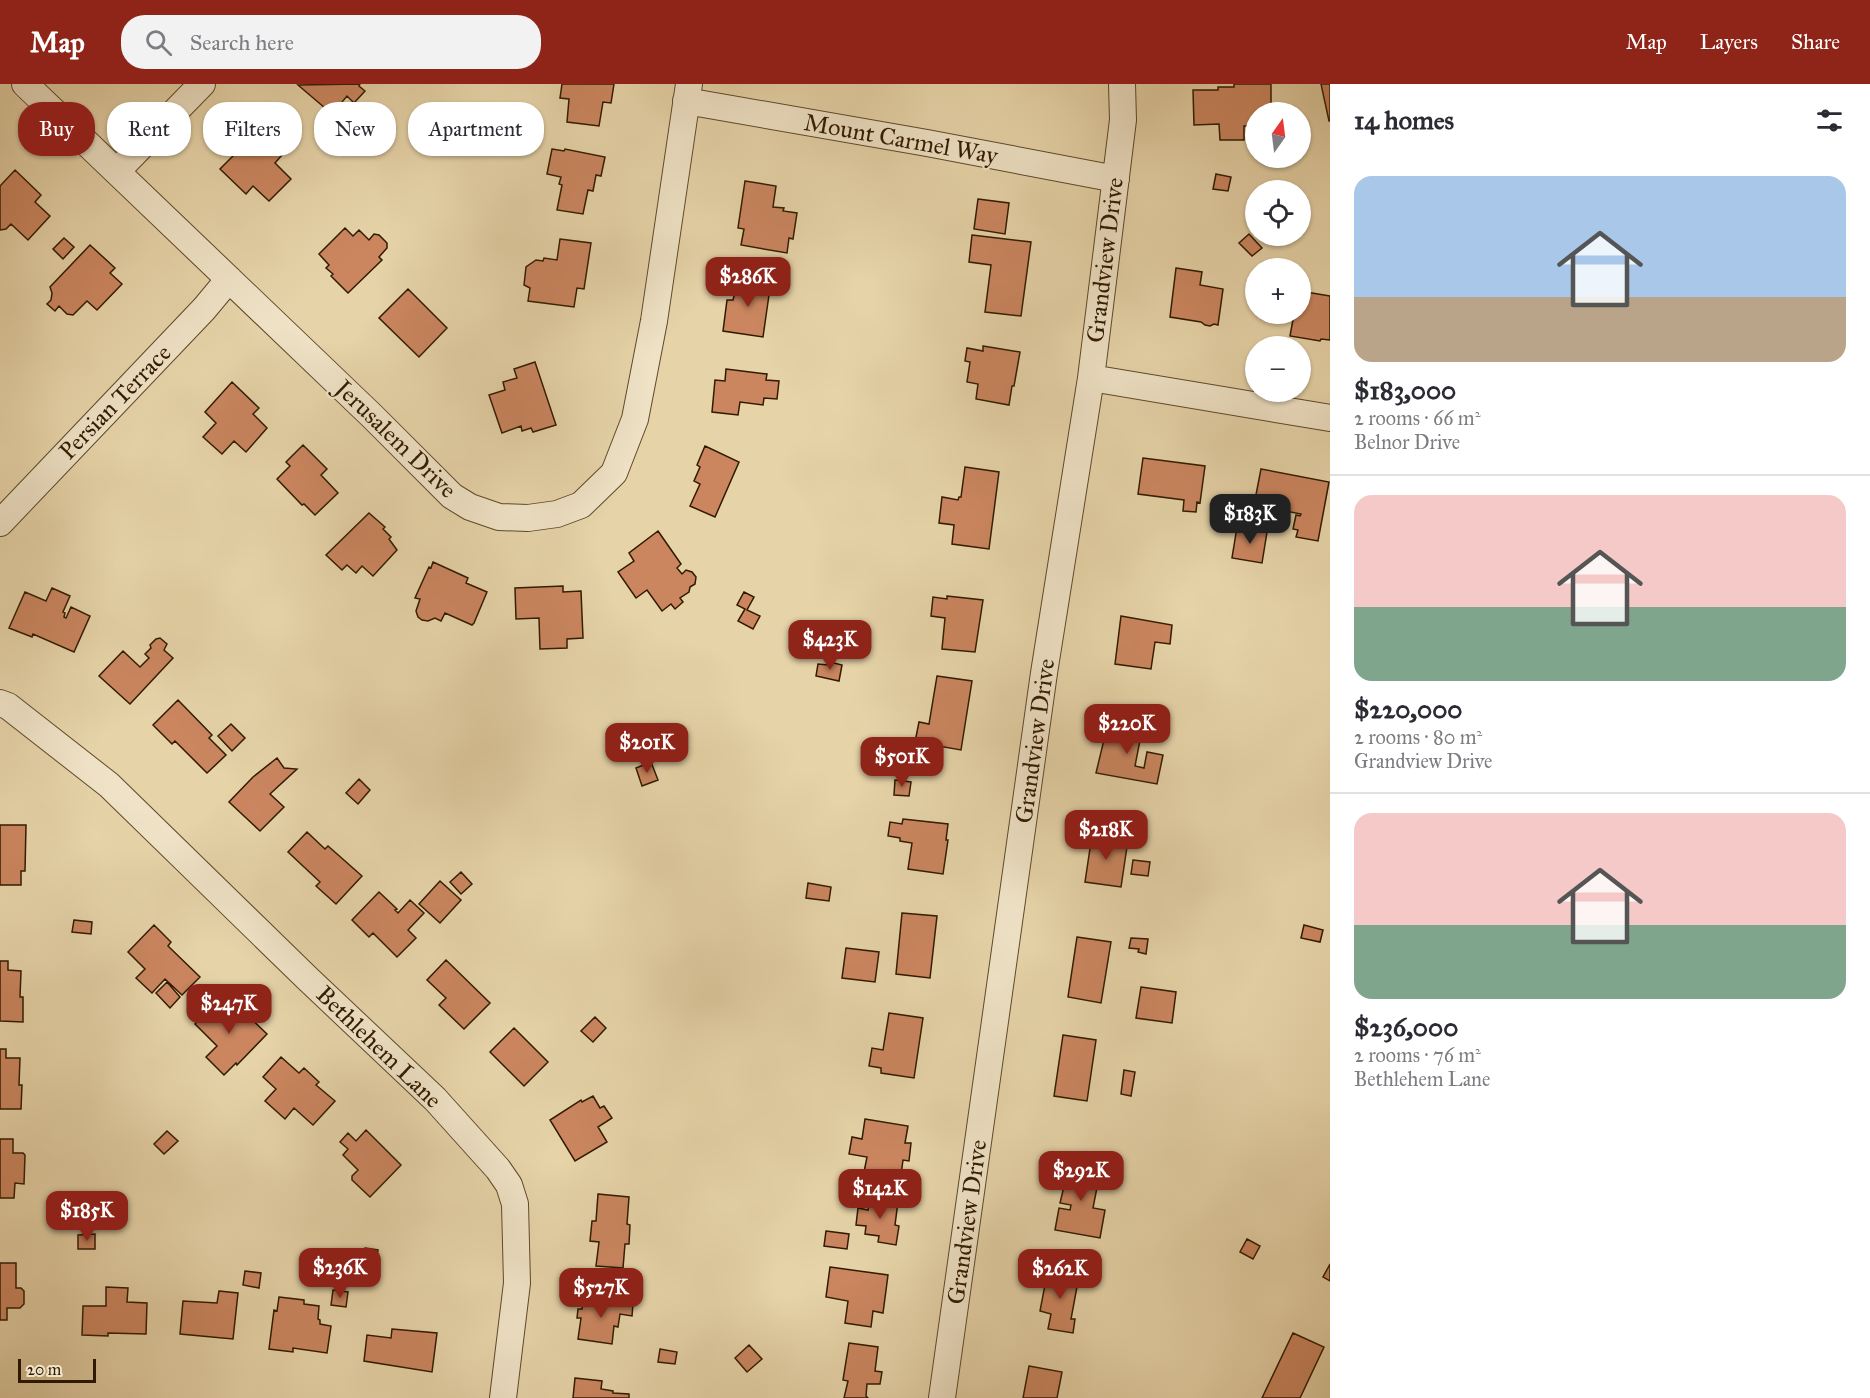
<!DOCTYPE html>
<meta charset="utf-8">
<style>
:root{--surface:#fff;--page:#f2f2f3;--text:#2b2b33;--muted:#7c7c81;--line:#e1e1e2;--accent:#8f2418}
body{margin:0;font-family:"IM FELL Great Primer",serif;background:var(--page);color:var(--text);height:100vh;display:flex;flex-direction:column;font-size:22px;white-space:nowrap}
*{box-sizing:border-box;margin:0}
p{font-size:20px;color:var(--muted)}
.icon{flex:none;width:33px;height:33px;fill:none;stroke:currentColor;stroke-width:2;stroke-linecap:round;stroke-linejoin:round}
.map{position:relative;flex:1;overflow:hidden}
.panel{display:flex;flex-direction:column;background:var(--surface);width:540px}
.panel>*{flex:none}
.top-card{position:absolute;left:18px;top:18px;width:570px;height:54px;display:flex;gap:12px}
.needle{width:39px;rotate:14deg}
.controls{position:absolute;left:1245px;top:18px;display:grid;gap:12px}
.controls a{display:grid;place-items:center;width:66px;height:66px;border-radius:50%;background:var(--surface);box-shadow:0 2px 4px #0004;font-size:30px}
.scale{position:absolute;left:18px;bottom:15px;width:78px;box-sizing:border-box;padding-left:6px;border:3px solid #311b00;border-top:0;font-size:16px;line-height:21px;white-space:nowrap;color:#311b00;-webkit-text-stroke:4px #efe2c6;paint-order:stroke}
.price{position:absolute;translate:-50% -51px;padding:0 14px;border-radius:12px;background:var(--accent);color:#fff;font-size:20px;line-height:39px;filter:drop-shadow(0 2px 3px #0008)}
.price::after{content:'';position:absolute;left:50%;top:36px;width:18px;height:14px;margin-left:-9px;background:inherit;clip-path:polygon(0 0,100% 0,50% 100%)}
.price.selected{background:#222;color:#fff}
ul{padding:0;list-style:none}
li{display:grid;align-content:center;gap:12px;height:318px;padding:0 24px}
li+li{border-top:2px solid var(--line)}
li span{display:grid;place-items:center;height:186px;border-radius:18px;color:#555}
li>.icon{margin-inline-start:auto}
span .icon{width:108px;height:108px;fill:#fffc;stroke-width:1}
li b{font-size:26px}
h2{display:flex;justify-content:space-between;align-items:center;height:72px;padding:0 24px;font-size:26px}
.pill{padding:0 21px;border-radius:24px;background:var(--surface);box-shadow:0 2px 4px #0004;font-size:21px;line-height:54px}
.pill.selected{background:var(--accent);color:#fff}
header{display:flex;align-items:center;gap:36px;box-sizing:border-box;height:84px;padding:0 30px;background:var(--accent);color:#fff}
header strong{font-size:28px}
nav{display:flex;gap:33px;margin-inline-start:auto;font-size:21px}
.search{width:420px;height:54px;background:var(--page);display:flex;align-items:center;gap:15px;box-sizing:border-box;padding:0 21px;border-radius:24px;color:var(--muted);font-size:22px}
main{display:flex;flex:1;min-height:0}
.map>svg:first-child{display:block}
</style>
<header>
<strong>Map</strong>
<div class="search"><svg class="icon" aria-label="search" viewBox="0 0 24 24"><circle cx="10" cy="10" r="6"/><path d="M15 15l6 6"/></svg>Search here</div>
<nav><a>Map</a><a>Layers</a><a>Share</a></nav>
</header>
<main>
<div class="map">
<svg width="1330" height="1314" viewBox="0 0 1330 1314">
<rect width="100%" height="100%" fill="#e6d3a8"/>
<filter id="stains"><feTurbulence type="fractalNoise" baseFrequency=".00333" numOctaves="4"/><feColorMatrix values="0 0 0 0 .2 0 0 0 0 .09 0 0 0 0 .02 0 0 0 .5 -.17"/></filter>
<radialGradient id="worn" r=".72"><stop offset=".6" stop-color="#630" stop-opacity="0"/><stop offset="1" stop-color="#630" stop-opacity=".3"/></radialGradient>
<path fill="#cb8660" stroke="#311b00" stroke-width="1.5" d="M360 0 359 2 365 7 354 19 347 12 332 30 298 1Z
M562 0H614L611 19 603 18 599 42 567 38 569 15 560 14Z
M1234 0H1271V23H1266V28H1256V42H1244V56H1220L1219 40 1194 41 1193 6H1218V3H1234Z
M1321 0H1330V37H1329Z
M250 55 261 66 269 58 282 71 275 79 291 95 269 117 253 102 246 110 220 85Z
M552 65 564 67 565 65 605 73 601 92 596 91 593 107 588 106 583 130 557 126 562 101 559 100 561 93 547 90Z
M15 86 41 111 35 118 50 132 28 156 11 140 6 145 0 146V102Z
M1216 90 1231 93 1228 107 1213 105Z
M745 97 776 102 773 123 784 124 783 127 797 129 793 155 789 154 787 169 741 161 744 145 738 144Z
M978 115 1009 119 1005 150 974 145Z
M345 144 353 152 359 146 369 156 374 150 379 151 387 159V164L379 173 382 176 348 209 331 192 333 190 326 184 329 181 319 170Z
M1249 150 1262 164 1252 172 1239 159Z
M972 151 1031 158 1021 232 985 228 991 181 969 178Z
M64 154 74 163 63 175 53 165Z
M560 155 591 159 584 205 577 204 574 223 528 217 530 204 524 201 526 183 536 176 543 177 544 174 557 176Z
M90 161 115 184 110 189 122 200 97 226 87 217 73 231 67 230 59 222 55 227 47 220 51 216 52 209 50 203Z
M1176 184 1202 188 1200 201 1223 205 1218 241 1214 240 1210 242 1205 241 1201 238 1170 233Z
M739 193 771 197 763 253 723 247 727 216H733Z
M408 205 447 244 419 273 379 234Z
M1300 207 1330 212V256L1321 255 1320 257 1290 252 1294 230H1300Z
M983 262 1020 268 1014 302H1012L1009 321 976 315 978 300 967 298 970 278 965 277 967 264 983 267Z
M535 278 556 341 533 348 531 344 522 347 521 342 502 349 489 311 505 306 503 298 517 294 514 285Z
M726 285 767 290 766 296 779 297 777 315 764 314 763 321 740 318 738 331 712 328 715 296 725 297Z
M232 298 259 324 253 330 267 344 246 368 234 357 222 370 203 353 216 339 205 328Z
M303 361 327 385 321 391 338 409 315 431 304 420 302 421 277 395 290 382 286 378Z
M705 362 739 378 715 433 690 422 700 400 694 397 700 383 697 381Z
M1143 374 1205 382 1200 419 1197 418 1196 428 1183 427 1184 416 1138 410Z
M965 383 999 388 989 465 952 460 954 441 939 439 942 413 958 416 959 413H961Z
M1261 385 1329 398 1318 457 1296 453 1298 446 1293 445 1296 431 1300 432 1301 430 1254 421Z
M369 429 385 443 383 445 391 453 389 455 397 466 373 492 362 482 356 489 347 481 342 486 326 471Z
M1237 443 1267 448 1262 479 1232 474Z
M658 447 681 480 677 484 682 490 686 486 692 488 696 493 695 500 690 503 689 508 680 514 683 518 675 525 671 520 662 527 647 506 636 514 618 488 634 477 629 469Z
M433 478 468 494 466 499 487 508 474 539 472 541 445 529 441 537 435 534 428 537 422 536 418 533 416 527 420 515 415 514 429 483 431 484Z
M563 502V508L581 507 583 554 567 555V564L540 565 539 534 516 535 515 504Z
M52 504 70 512 63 528 65 529 64 533 66 534 71 523 90 532 74 568 33 550 32 553 9 544 25 508 46 517Z
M744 508 754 513 747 526 760 532 753 545 738 537 745 525 737 521Z
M947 512 983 516 975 568 942 565 945 534 931 532 933 513 947 515Z
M1121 532 1172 541 1170 560 1155 558 1151 585 1115 580Z
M820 540 836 542 835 558 818 557Z
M160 554 167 560 164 566 173 574 130 620 99 592 123 567 140 583 149 574 145 570 151 564 150 561 156 555Z
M830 578 842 581 839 597 816 592 818 580 829 581Z
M937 592 972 597 961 666 915 658 919 638 929 640Z
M178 616 212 651 209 654 226 671 207 689 175 657 172 660 153 641Z
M1122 636 1137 639 1136 645 1142 646 1135 682 1144 684 1147 668 1163 671 1157 700 1096 689 1108 639 1121 642Z
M231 640 245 654 232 667 218 652Z
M277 674 284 684 297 685 270 710 284 723 260 747 229 718 253 693Z
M651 678 658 696 642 702 636 684Z
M359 695 370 706 358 720 346 709Z
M895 696 911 698 909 712 894 711Z
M903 735 948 740 946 756H948L943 790 908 785 912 759 900 757V754L888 752 890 738 902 740Z
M0 741H26L25 787H21V801H0Z
M307 748 325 765 328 762 362 792 336 820 316 802 320 798 288 768Z
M1092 751 1128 756 1121 803 1085 798Z
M1133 776 1150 778 1148 792 1131 790Z
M461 788 472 800 461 810 450 798Z
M440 797 461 816 440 839 419 820Z
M808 799 831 803 829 817 806 814Z
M379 808 397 825 395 826 398 829 410 816 424 829 408 846 416 854 397 873 373 849 369 853 352 836Z
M902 829 937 832 930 894 896 890Z
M74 836 92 838 91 850 72 848Z
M154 841 171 858 168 862 200 893 182 911 165 895 152 909 136 894 145 885 128 868Z
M1304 841 1323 846 1320 858 1301 854Z
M1077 853 1111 858 1101 919 1068 913Z
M1131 854 1148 855 1146 870 1138 868 1139 865 1129 864Z
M846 864 879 868 875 898 842 894Z
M446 876 490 919 464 945 439 921 446 914 427 896Z
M0 877H8V886L21 887 20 913H23V938L0 937Z
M167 898 180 913 170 924 156 909Z
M1141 903 1176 908 1172 939 1136 934Z
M218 915 234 930 240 924 267 950 237 981 236 979 224 991 206 973 217 962 195 940Z
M889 929 923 934 914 994 881 989V984L869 982 872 964 883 966Z
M595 933 606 944 593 958 581 947Z
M514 944 548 978 524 1002 490 968Z
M1063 951 1096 956 1087 1017 1054 1012Z
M0 965H6V974H20L19 1001H22L21 1025H0Z
M281 973 299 989 304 984 319 998 316 1001 335 1017 313 1041 294 1024 285 1035 265 1017 276 1005 263 993Z
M1124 986 1135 988 1131 1012 1121 1010Z
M593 1012 600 1024 604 1022 612 1034 598 1043 607 1058 575 1077 550 1036 581 1016 582 1018Z
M865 1035 908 1042 905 1059H911L909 1077 903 1076 900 1098 863 1093 867 1073 849 1070 852 1053 862 1055Z
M366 1046 401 1081 370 1113 352 1096V1092L358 1086 343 1071 348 1065 340 1058 348 1049 356 1057Z
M167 1047 178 1057 164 1070 154 1060Z
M0 1055H13V1069H23L25 1071 24 1100 15 1099 14 1114H0Z
M1070 1077 1101 1083 1093 1124 1105 1126 1100 1154 1055 1146 1059 1124 1070 1126 1071 1121 1060 1119Z
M598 1110 629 1113 627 1140 630 1141 629 1160H625L623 1184 596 1182 599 1158 590 1157 592 1137H596Z
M870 1114 898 1118 895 1141 899 1142 896 1161 878 1158 879 1152 865 1150 866 1142 856 1141 858 1124 868 1126Z
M826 1147 849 1150 847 1165 824 1162Z
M95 1150V1165H78V1151Z
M1247 1155 1260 1162 1253 1175 1240 1168Z
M365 1164 378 1166 375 1186 362 1185Z
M0 1179H16V1204H21L24 1207V1220L20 1224H7V1236H0Z
M1330 1180V1197L1323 1193Z
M830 1183 888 1191 883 1229 873 1227 871 1243 845 1239 848 1217 826 1213Z
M1048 1185 1079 1192 1071 1235H1075L1073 1249 1048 1245 1051 1230 1040 1227Z
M245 1187 261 1189 259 1204 243 1201Z
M106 1203 128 1204 127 1218 147 1219 146 1250 108 1249V1252L82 1251 83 1222H106Z
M333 1206 348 1208 346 1223 331 1221Z
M219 1207 238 1209 233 1255 180 1250 183 1217 217 1219Z
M584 1212 633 1220 632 1232 620 1230 618 1243 614 1242 612 1260 578 1255 581 1234H577L578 1225H582Z
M279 1213 304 1216V1220L319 1222 318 1235 320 1236V1240L331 1242 327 1269 293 1264V1268L269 1265 274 1226 277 1227Z
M392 1245 437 1249 432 1288 364 1277 367 1251 391 1254Z
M1293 1249 1324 1263 1300 1314H1262Z
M849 1259 878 1263 875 1287 882 1288 880 1300H867L866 1312 868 1314H844L848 1297 843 1296Z
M749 1261 762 1275 747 1288 735 1274Z
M660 1265 677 1268 675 1280 658 1278Z
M1029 1282 1062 1288 1057 1314H1023Z
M575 1294 602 1297 601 1305 613 1307V1309L629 1310V1314H573Z"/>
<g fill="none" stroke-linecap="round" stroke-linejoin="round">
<defs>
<path id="street" d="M25 0 372 332 452 412 470 423 499 433 528 434 557 430 581 421 614 389 635 335 654 237 689 0
M686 17 927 59 1116 95
M117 87 202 0
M1091 294 1330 334
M0 439 204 225 229 195
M0 619 8 622 109 701 307 894 435 1015 498 1085 509 1101 515 1120 517 1199 503 1314
M942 1314 1044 589 1091 294 1123 36 1122 0"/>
</defs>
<use href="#street" stroke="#5e492a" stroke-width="28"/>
<use href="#street" stroke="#efe2c6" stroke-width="26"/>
</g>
<g text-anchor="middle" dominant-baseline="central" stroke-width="4.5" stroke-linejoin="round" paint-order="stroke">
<g font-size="24" fill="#311b00" stroke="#efe2c6">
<text transform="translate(901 55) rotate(10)">Mount Carmel Way</text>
<text transform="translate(1105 176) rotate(-83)">Grandview Drive</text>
<text transform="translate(115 318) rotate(-46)">Persian Terrace</text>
<text transform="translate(396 355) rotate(44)">Jerusalem Drive</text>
<text transform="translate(1035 657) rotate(-82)">Grandview Drive</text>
<text transform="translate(379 963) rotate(44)">Bethlehem Lane</text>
<text transform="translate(967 1138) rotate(-82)">Grandview Drive</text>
</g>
</g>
<rect width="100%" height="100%" filter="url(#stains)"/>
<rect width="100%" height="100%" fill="url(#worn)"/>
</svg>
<div class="controls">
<a><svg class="needle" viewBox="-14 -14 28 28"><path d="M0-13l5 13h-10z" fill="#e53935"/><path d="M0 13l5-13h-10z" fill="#7c7c81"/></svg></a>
<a><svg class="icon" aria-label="locate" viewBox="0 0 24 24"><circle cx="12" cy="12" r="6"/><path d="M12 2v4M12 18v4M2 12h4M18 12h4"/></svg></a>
<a>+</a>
<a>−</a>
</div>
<div class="scale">20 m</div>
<b class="price" style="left:748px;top:224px">$286K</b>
<b class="price selected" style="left:1250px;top:461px">$183K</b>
<b class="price" style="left:830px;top:587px">$423K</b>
<b class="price" style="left:1127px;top:671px">$220K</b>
<b class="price" style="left:647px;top:690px">$201K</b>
<b class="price" style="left:902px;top:704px">$501K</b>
<b class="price" style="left:1106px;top:777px">$218K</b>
<b class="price" style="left:229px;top:951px">$247K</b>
<b class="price" style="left:1081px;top:1118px">$292K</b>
<b class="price" style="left:880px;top:1136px">$142K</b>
<b class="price" style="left:87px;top:1158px">$185K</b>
<b class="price" style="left:340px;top:1215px">$236K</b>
<b class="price" style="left:1060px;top:1216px">$262K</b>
<b class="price" style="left:601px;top:1235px">$527K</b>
<div class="top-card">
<a class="pill selected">Buy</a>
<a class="pill">Rent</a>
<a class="pill">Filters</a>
<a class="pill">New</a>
<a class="pill">Apartment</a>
</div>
</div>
<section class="panel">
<h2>14 homes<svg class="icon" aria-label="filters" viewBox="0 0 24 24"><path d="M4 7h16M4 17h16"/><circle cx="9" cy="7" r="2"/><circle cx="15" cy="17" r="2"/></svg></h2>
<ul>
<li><span style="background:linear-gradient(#a9c7e8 65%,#b9a48a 0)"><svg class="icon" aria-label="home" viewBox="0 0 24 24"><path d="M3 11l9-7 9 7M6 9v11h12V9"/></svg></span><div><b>$183,000</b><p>2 rooms · 66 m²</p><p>Belnor Drive</p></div></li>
<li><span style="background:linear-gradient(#f6c9c9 60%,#7fa58c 0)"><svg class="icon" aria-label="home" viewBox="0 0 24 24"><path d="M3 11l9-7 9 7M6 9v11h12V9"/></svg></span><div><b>$220,000</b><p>2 rooms · 80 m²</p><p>Grandview Drive</p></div></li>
<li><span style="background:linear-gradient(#f6c9c9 60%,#7fa58c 0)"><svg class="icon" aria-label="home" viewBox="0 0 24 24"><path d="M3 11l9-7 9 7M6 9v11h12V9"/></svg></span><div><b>$236,000</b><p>2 rooms · 76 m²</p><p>Bethlehem Lane</p></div></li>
</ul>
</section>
</main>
